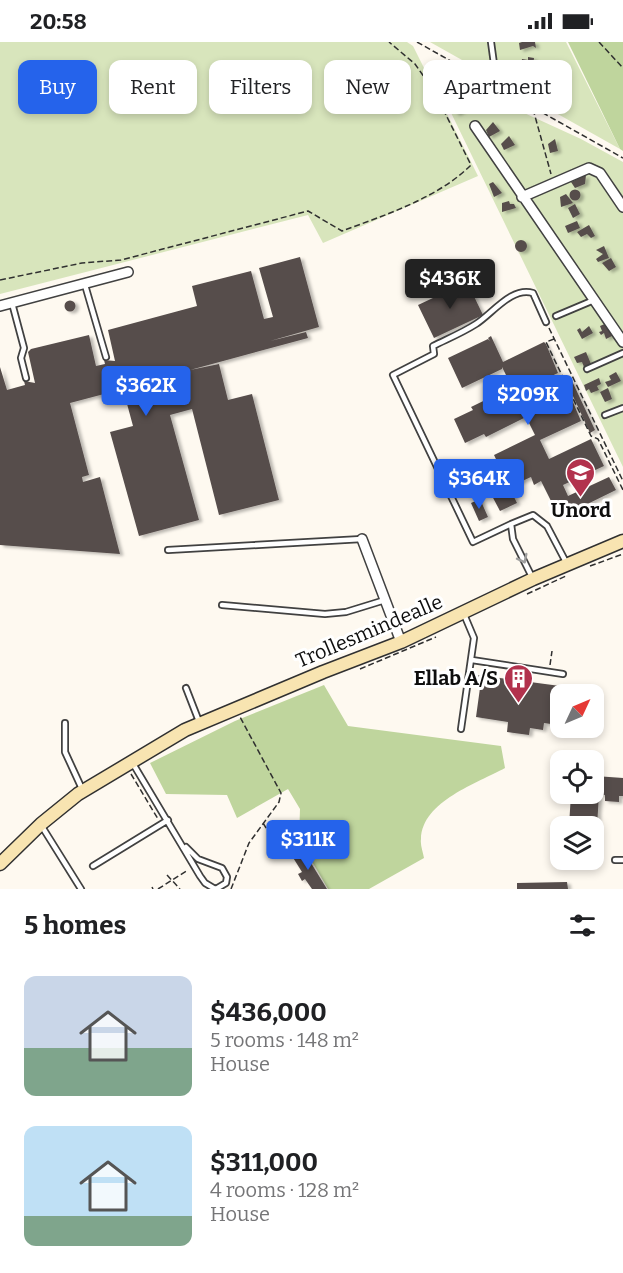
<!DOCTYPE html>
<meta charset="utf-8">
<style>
:root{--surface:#fff;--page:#f2f2f2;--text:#202124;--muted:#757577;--accent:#2563eb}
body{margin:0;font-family:Bitter,serif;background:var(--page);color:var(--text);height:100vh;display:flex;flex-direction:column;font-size:22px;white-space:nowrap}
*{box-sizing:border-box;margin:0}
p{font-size:20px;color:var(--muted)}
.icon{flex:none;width:33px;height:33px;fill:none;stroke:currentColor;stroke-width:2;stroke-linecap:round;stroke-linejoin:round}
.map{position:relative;height:847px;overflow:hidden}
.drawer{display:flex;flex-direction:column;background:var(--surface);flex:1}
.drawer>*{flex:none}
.banner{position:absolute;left:18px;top:18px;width:588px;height:54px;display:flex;gap:12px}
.needle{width:39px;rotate:46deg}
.controls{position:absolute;left:550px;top:642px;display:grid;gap:12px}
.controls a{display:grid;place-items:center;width:54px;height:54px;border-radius:12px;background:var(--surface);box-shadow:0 3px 9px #0003;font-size:30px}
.price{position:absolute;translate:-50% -51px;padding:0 14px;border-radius:6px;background:var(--accent);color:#fff;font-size:20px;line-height:39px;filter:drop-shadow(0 2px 3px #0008)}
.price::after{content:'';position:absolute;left:50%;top:36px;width:18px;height:14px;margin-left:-9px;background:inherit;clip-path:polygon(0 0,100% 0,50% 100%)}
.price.active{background:#222;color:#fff}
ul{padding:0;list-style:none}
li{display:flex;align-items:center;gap:18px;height:150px;padding:0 24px}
li span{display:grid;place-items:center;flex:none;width:168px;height:120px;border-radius:12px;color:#555}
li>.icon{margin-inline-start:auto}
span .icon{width:72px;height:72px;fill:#fffc;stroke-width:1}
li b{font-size:26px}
h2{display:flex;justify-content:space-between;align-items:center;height:72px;padding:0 24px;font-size:26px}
.tag{padding:0 21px;border-radius:12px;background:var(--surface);box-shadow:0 3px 9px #0003;font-size:21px;line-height:54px}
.tag.active{background:var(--accent);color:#fff}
.status{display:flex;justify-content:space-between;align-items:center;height:42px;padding:0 30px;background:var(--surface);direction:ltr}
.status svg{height:16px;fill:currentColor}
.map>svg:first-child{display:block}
</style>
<div class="status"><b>20:58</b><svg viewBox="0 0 49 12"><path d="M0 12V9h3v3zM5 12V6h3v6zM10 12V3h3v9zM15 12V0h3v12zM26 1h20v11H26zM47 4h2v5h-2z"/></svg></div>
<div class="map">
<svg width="623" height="847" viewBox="0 0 623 847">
<defs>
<filter id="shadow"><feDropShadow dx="3.5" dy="2" stdDeviation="1.5" flood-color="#0004"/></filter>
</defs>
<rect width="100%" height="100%" fill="#fef9f0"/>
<path fill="#d8e5bc" d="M0 0H407L413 4 478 134 323 201 308 173 0 252Z
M430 0H566L620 107Z
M444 34 581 97 623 120V425L439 46Z"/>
<path fill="#bfd59d" d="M568 0H623V109L620 107Z
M324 643 348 684 501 704 505 726C478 741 422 759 421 797 420 803 423 810 424 816L369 847H328L299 797 300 767 288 747 237 776 227 753 166 752 150 721 235 679Z"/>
<path fill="#564d4b" filter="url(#shadow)" d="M522 0H535L536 6 533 4 520 8 519 1Z
M528 15 534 16 533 26 521 24 522 17 528 18Z
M455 56 462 69 456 72 449 59Z
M493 80 500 89 489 95 486 88Z
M509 94 515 103 504 108 501 102Z
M555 97 558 109 550 111 548 102Z
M586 133 585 142 575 146 571 140Z
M493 140 502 151 494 155 489 142Z
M569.5 153a5.5 5.5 0 1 1 11 0a5.5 5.5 0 1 1-11 0Z
M566 152 573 161 561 165 560 155Z
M509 159 510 162H514L516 166 502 170V161Z
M575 162 580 172 573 176 568 166Z
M577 179 580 186 568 191 565 184Z
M589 183 595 194 591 196 587 192 581 195 577 190Z
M515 204a6 6 0 1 1 12 0a6 6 0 1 1-12 0Z
M604 204 609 216 598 220 596 217 603 212 596 208Z
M300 215 319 285 270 299 306 290 308 296 190 328 219 322 228 358 252 352 279 458 219 473 192 367 170 373 199 478 139 494 110 390 133 384 123 347 70 361 89 433 82 435 83 440 100 435 120 512 0 503V325L7 348 25 343 24 339 35 341 28 310 31 307 89 293 96 324 105 322 104 318 115 319 108 288 197 264 192 244 251 229 264 277 273 275 259 226Z
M611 216 616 225 609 229 602 221Z
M467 240 483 273 434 296 418 263Z
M64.5 264a5.5 5.5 0 1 1 11 0a5.5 5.5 0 1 1-11 0Z
M607 281 609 285 606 286H610L614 293 606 297 604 291 601 293 599 290 602 289 600 284Z
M589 284 593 291 582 297 577 288 580 286 582 290Z
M491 294 503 320 544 300 546 302 558 331 517 350 526 368 567 349 569 351 581 379 540 398 549 417 591 397 604 424 563 443 568 454 609 435 616 448 569 471 562 465H554L541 439 534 443 531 435 509 445 517 461 500 469 491 452 494 451 492 447 507 440 494 413 535 393 526 375 486 395 484 392 465 401 454 377 473 368 471 365 512 345 502 325V327L462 346 448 316 488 297 490 299 488 296Z
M586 310 591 322 584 325 582 320 577 321 574 315Z
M616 330 621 339 608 345 605 340 611 338 609 334Z
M599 336 601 342 597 344 599 348 591 351 589 347 586 349 584 343Z
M572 339 595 388 590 391 567 341Z
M608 346 612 357 605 360 600 350Z
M480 457 488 475 479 479 471 461Z
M477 633 575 646 574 652H561L558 683 544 681 543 688 530 686 529 693 507 690 508 680 476 675 480 646 476 645Z
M595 734 623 736V754H619V760L605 759V753L599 752 596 801 594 784H569L571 752H594Z
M303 808 327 847H312L305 837 302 839 298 832 302 830 292 814Z
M567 840 568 847H517V841Z"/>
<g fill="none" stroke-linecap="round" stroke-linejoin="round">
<defs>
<path id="lane" d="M491 0 494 22
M85 243 106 315
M12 261 24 306 21 316 26 336
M556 274 594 258
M587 327 623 311
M605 373 623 366
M511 482 473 500 393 333 434 312 433 304C447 297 462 291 476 282 492 272 512 244 533 251L546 280
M168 508 362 497
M533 537 513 497 511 482 533 473 547 484 567 522
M222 563 325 572 346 570 385 558
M472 618 563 632
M186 646 200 682
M65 681V710L83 749
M461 687 474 596 463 570
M132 720 200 834 205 841 215 847
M41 783 81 847
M186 805 198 817 222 826 227 835 226 841 216 847
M615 818H623
M93 824 168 778"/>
<path id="street" d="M475 84 623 300
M522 155 589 126 600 131 623 165
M0 264 128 230
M362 497 401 600"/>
<path id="secondary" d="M0 822 41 782 78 752 185 688 323 630 401 600 533 537 623 499"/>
</defs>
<use href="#lane" stroke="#414141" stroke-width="8"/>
<use href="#street" stroke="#414141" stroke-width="12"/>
<use href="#secondary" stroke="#303030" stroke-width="15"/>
<path stroke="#303030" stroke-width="1.5" stroke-dasharray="6 3" stroke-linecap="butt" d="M417 0 623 116
M599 0 623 26
M533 67 551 132
M0 238 82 221 121 218 308 169 342 189C385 173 438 156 471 123L434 49 415 22 389 0
M549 286 623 439
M554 297 546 300 591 394 598 397 623 448
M590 524 623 512
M527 552 566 534
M550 623 552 609
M360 627 436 595
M131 732 158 777
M263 781 268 789
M167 833 180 847
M152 845 153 847
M158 847 188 828
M231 847 249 801 279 760 281 751 240 675"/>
<use href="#lane" stroke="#fff" stroke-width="4.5"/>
<use href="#street" stroke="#fff" stroke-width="9"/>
<use href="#secondary" stroke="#f8e4b1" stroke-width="12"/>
</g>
<defs><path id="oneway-chevron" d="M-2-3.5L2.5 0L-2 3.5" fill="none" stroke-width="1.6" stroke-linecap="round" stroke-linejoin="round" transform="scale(1.5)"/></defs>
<use stroke="#9f9f9f" href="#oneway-chevron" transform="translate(523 517) rotate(63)"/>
<defs>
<symbol id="school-pin" viewBox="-11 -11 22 30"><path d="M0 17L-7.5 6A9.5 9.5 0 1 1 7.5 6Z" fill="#b2324d" stroke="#fff"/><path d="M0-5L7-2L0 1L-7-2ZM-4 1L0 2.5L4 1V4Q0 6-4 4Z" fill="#fff"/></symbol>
<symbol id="building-pin" viewBox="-11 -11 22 30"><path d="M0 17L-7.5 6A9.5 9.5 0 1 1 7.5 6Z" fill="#b2324d" stroke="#fff"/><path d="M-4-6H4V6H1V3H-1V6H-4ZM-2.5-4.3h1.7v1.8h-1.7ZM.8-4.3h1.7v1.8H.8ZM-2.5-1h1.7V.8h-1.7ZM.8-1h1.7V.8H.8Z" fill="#fff"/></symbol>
</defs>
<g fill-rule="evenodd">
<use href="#school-pin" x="564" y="414" width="33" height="45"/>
<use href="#building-pin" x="502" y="620" width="33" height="45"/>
</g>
<g text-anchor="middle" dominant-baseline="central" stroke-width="6" stroke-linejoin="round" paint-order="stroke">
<g font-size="20" font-weight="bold" fill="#0e0e0e" stroke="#fff">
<text x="581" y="468">Unord</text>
<text x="498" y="636" text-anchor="end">Ellab A/S</text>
</g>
<g font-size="20" fill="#0e0e0e" stroke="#fff">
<text transform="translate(369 589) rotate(-23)">Trollesmindealle</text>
</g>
</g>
</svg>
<div class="controls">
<a><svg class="needle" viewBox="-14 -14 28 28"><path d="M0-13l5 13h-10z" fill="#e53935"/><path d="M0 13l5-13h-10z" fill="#757577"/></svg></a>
<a><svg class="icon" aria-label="locate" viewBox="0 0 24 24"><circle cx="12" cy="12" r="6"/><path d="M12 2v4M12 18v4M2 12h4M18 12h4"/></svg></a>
<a><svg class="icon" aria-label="layers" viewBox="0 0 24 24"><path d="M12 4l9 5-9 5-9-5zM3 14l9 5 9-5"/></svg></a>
</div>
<b class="price active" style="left:450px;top:268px">$436K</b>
<b class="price" style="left:146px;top:375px">$362K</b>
<b class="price" style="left:528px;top:384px">$209K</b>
<b class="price" style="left:479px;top:468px">$364K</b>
<b class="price" style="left:308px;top:829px">$311K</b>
<div class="banner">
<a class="tag active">Buy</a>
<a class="tag">Rent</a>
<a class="tag">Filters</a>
<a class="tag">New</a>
<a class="tag">Apartment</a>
</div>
</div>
<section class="drawer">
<h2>5 homes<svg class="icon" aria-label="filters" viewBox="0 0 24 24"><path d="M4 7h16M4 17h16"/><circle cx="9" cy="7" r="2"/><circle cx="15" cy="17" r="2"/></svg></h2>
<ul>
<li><span style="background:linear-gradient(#c9d6e8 60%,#7fa58c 0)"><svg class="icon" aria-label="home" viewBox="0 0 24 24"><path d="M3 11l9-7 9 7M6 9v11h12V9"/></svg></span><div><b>$436,000</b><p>5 rooms · 148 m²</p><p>House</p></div></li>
<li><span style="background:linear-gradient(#bfe0f5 75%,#7fa58c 0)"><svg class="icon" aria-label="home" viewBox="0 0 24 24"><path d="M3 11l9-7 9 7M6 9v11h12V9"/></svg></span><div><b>$311,000</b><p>4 rooms · 128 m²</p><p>House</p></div></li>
</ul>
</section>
